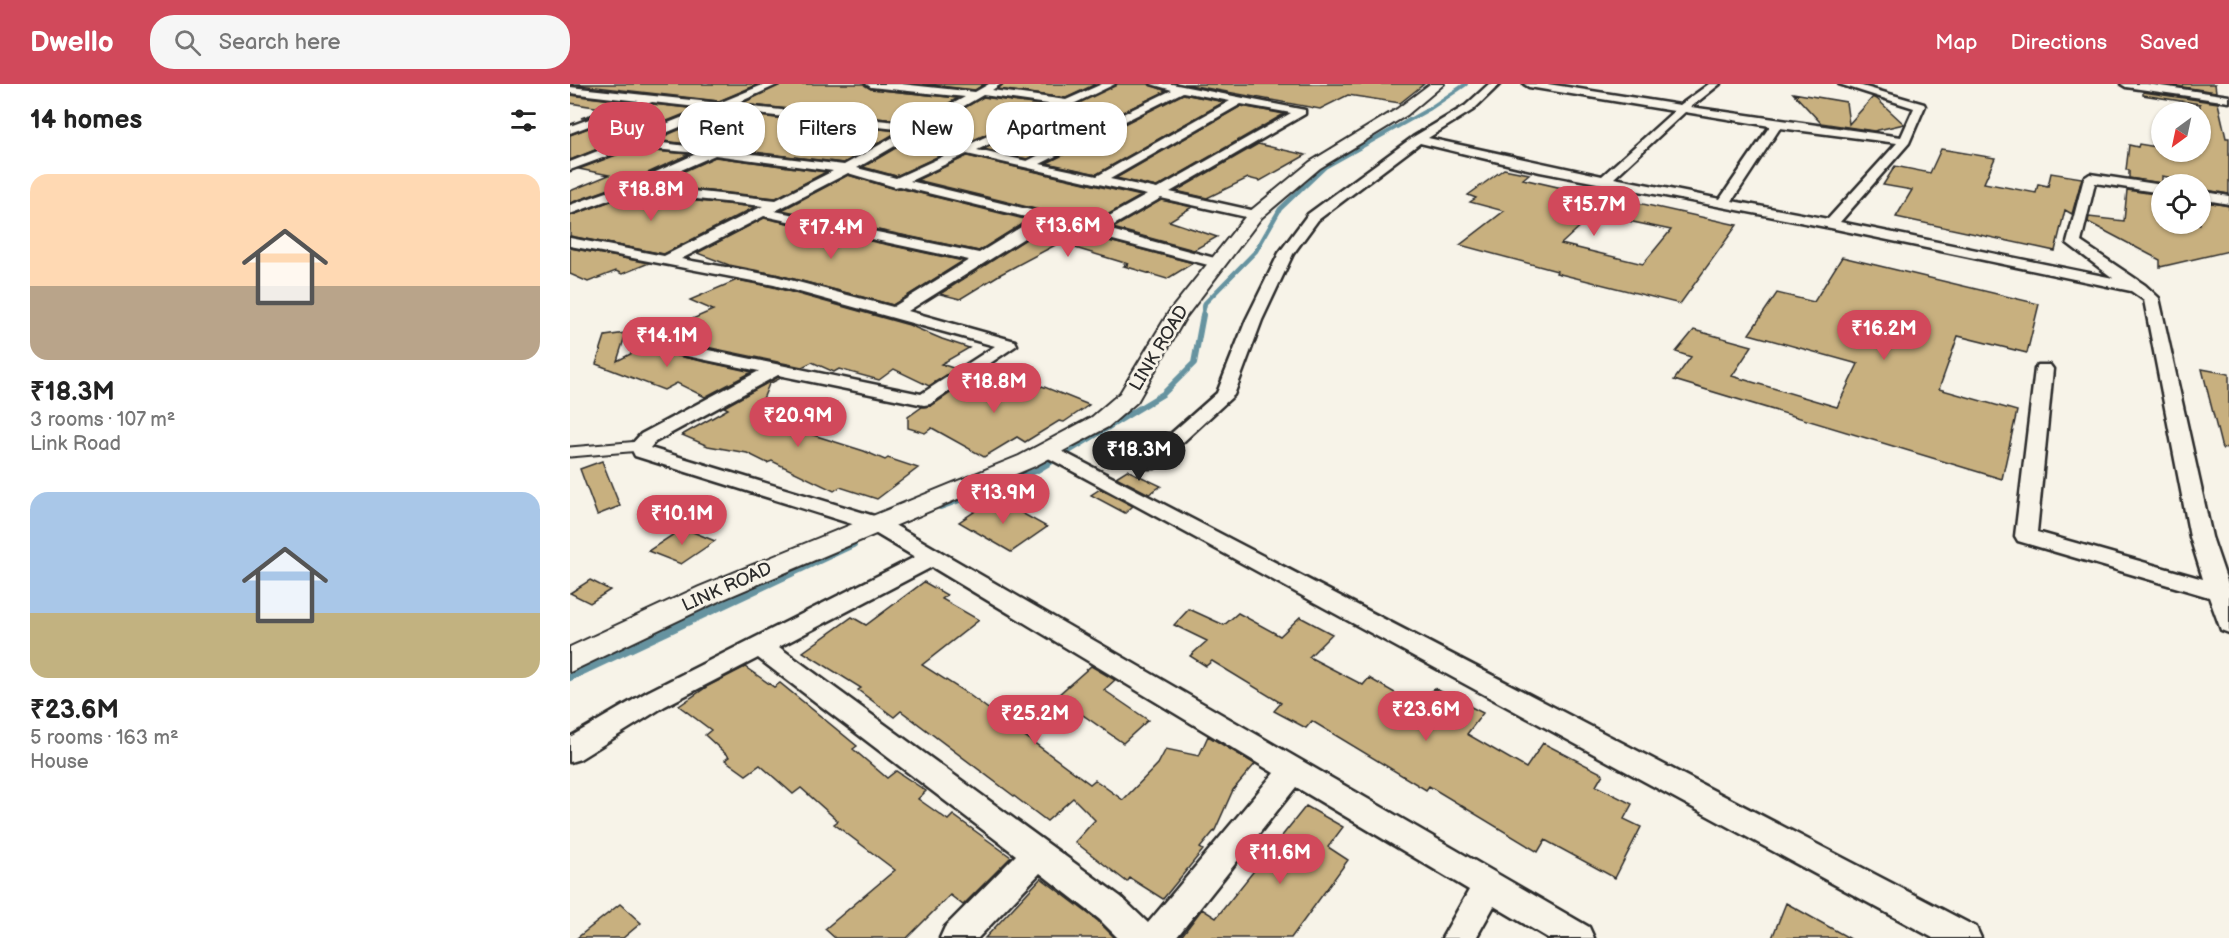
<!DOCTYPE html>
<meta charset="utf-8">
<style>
:root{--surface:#fff;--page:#f6f6f6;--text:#222;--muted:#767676;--accent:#d1495b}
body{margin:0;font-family:"Balsamiq Sans",sans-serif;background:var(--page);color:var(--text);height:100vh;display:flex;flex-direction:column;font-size:22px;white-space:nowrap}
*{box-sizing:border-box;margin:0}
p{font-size:20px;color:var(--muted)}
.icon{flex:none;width:33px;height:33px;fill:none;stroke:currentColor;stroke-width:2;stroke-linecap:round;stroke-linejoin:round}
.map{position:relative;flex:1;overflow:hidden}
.details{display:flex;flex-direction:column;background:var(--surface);width:570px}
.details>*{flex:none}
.banner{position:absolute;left:18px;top:18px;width:570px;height:54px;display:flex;gap:12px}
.needle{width:39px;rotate:213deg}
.buttons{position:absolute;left:1581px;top:18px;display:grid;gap:12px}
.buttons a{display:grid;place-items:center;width:60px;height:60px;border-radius:50%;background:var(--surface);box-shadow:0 2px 4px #0004;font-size:30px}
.price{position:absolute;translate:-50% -51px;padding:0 14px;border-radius:21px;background:var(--accent);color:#fff;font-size:20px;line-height:39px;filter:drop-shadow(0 2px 3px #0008)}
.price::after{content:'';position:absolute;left:50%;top:36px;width:18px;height:14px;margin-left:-9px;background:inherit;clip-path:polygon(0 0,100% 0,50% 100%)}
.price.selected{background:#222;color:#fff}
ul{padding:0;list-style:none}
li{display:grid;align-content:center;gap:12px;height:318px;padding:0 30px}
li span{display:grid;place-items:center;height:186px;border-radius:18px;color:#555}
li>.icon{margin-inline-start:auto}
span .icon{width:108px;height:108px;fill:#fffc;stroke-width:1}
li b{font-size:26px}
h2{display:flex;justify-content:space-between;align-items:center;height:72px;padding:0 30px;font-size:26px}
.tag{padding:0 21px;border-radius:24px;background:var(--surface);box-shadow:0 2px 4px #0004;font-size:21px;line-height:54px}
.tag.selected{background:var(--accent);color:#fff}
header{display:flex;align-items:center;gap:36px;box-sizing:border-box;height:84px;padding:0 30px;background:var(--accent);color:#fff}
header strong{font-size:28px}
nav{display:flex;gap:33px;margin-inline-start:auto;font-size:21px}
.search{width:420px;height:54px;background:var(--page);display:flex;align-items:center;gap:15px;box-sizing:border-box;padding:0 21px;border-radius:24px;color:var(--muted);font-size:22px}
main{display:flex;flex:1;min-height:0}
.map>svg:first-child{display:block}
</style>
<header>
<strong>Dwello</strong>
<div class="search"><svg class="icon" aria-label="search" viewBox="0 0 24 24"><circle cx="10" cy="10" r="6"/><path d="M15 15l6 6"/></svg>Search here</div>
<nav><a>Map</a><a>Directions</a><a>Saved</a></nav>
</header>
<main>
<section class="details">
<h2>14 homes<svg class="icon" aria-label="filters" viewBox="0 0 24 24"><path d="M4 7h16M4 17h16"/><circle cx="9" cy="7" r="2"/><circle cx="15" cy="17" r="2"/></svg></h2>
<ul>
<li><span style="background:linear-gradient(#ffd9b3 60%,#b9a48a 0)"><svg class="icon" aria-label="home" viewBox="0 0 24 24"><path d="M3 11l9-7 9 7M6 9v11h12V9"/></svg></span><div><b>₹18.3M</b><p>3 rooms · 107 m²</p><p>Link Road</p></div></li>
<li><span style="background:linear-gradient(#a9c7e8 65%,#c2b280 0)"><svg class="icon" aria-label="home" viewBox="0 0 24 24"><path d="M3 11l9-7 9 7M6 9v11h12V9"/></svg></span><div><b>₹23.6M</b><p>5 rooms · 163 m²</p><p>House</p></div></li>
</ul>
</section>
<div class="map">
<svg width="1659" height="854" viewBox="0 0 1659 854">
<rect width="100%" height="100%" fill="#f7f3e8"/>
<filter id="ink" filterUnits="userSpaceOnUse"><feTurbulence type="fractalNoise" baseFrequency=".0167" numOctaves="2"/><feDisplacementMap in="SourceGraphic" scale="12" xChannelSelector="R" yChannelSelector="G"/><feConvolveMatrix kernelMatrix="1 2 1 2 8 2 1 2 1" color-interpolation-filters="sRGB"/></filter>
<g filter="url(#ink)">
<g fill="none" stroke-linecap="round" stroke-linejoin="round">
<path stroke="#6693a0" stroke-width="4" d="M733 104 755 83 859 25 896 0"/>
<path stroke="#6693a0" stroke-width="4.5" d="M632 233 635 219 686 167 710 125 734 102"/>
<path stroke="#6693a0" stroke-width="6" d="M443 395 466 387 593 310 624 279 633 231"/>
<path stroke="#6693a0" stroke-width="8" d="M370 422 447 394
M0 593 283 460"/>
</g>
<path fill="#c8b07f" stroke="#2b2b2b" stroke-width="1.5" d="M0 0H189L149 17Z
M211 0H294L301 5 388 14 346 38 171 20Z
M352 0H414L405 6Z
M433 0H526L496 14 428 5Z
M547 0H579L596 7 457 75 414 65Z
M614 0H854L830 19 778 11 750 25Z
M1593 0H1645L1646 8Z
M1573 8 1648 19 1656 54H1659V110L1630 105V99L1592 92V99L1559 94V86H1556L1559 61 1568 63 1569 60 1592 64V68L1630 71V20L1573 11Z
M1223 9 1276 18 1279 40 1303 13 1307 15 1334 40 1304 47 1251 39Z
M613 10 654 18 527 90 477 79Z
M0 11 59 18 14 34H11L37 25 0 19Z
M413 13 477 22 326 92 293 83Z
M82 20 127 25 0 76V51Z
M671 22 714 30 587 103 546 94Z
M151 28 329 47 274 79 85 56Z
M688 60 736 71 690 97 678 94 637 114 606 107Z
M62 65 119 70 56 99 0 119V107L39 91 9 85Z
M1371 65 1425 74 1414 99 1466 109 1468 100 1478 102 1481 89 1512 94 1502 130 1495 126 1485 167 1326 133 1342 106 1313 101 1325 82 1360 89Z
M397 72 571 112 523 139 347 96Z
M145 73 256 88 206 114 84 101Z
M934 85 959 90 953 95 1040 115 991 160 1073 180 1101 146 1039 133 1055 116 1167 141 1110 220 986 189 987 187 890 161 934 127 900 118 906 114 898 111Z
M278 91 324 105 329 104 458 136 409 167 212 126Z
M1557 106 1592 111V140H1630V117L1659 122V167L1590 183V176L1518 138 1519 133 1554 137Z
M60 110 185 123 94 170 0 152V132Z
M591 116 622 123 599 137 647 153 624 166 543 144Z
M194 134 393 177 323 221 205 190 159 181 127 169Z
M478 141 623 179 597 195 554 182 558 180 489 159 429 191 390 215 370 210Z
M0 164 79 179 52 190 46 187 18 198 0 190Z
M1272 173 1469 220 1457 269 1388 252 1369 305 1447 327 1432 395 1104 296 1121 273 1106 268 1124 246 1182 262 1162 292 1267 323 1288 280 1179 250 1207 209 1244 218Z
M167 196 203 203 339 241 372 255 399 264 371 280 386 285 359 302 324 285 309 296 269 285 264 288 242 278 232 283 93 254 117 243 111 240 143 226 120 216Z
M56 249 47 277 72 264 182 288 135 313 107 299 94 306 26 280 35 252Z
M1632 285 1659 290V364L1652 365Z
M406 292 440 303 449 298 467 305 472 302 519 321 494 338 489 337 455 358 447 353 414 373 362 344 355 349 338 344V333L352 323 361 322Z
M208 293 211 294 199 300 191 320 221 333 218 343 294 367 315 376 318 374 348 384 307 415 270 403 264 407 202 377 197 379 177 369 138 362 112 351 158 325 154 323Z
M32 377 50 422 27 431 10 385Z
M557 386 591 402 579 410 546 393Z
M530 405 563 422 555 429 521 411Z
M425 414 477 443 441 468 389 438Z
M113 444 145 457 111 480 78 467Z
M20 496 40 506 20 519 0 509Z
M354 498 377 511 372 515 409 536 352 581 398 610 520 700 525 696 553 716 588 680 596 665 629 672 638 652 685 680 663 706 645 746 630 764 633 766 593 815 560 794 557 798 505 758 525 736 503 714 477 737 331 627 324 633 288 606 291 604 233 568 282 533 296 541Z
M619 525 654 541 668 529 710 552 730 533 762 550 739 573 793 601 799 594 849 623 864 604 913 629 897 650 956 684 973 659 1033 690 1026 702 1062 720 1054 735 1071 743 1045 794 975 756 968 768 859 702 856 706 742 637 736 644 704 627 711 619 642 577 636 582 620 572 637 557 604 541Z
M521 582 545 596 534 606 578 636 553 659 510 629 504 635 479 619Z
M175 583 204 603 210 599 287 662 283 665 317 694 326 687 356 707 348 715 378 736 383 731 441 773 393 821 380 811 337 854H265L255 845 325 786 264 740 268 737 231 704 223 710 190 681 176 691 155 676 159 673 135 651 141 646 109 622 138 602Z
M736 722 773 743 758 763 778 776 721 854H610L632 825 646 834Z
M471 794 528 837 545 854H415Z
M1216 819 1279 854H1202Z
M50 820 71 839 53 854H7Z"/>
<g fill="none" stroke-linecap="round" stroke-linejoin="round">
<defs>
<path id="service" d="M0 368 70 362"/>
<path id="minor" d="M195 0H209L163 21 346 40 395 13 301 3 296 0H331L405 8 419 0H431L422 6 496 16 532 0H545L407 66 457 77 602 6 581 0H602L735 26V30L600 108 690 128 692 131 690 134 685 135 591 114 537 145 652 176 654 179 652 182H642L478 139 338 227 445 257 447 261 360 320 354 321 208 291 85 358 80 364 314 435 1019 843 1024 854H978L924 822 906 854H872L899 806 726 703 606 854H548L529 835 470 789 408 854H370L375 843 446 771 188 574 95 622 10 675 0 678V653L77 608 345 473 298 445 65 372 60 362 71 350 189 287 74 263 72 259 74 255 80 254 351 310 425 262 204 201 0 162V154L94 172 193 122 60 108 0 130V121L57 101 128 69 62 63 0 86V78L136 24 82 18 0 49V42L69 17 0 9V3L149 19ZM613 8 660 17 527 92 470 80ZM413 11 485 21 326 94 287 84ZM671 20 721 29 587 105 540 95ZM151 26 336 46 274 81 76 57ZM397 70 577 111 523 141 340 97ZM145 71 263 87 206 116 75 102ZM278 89 325 103 329 102 464 135 409 169 205 127ZM194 132 399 176 323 223 205 192 111 175ZM362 483 704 689 578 839 551 813 209 563Z
M919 0H930L903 26 858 54 1032 92 1104 27 959 3 954 0H978L1110 21 1139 0H1150L1121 23 1331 53 1344 24 1269 0H1285L1354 20 1355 22 1339 59 1270 138 1543 194 1497 159 1514 94 1520 90 1592 101V109L1525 99 1511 158 1575 201 1589 214 1642 453 1659 503V549L1651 546 1639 513 1448 457 1445 452 1465 285 1468 281H1480L1483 285 1467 448 1633 495 1620 453 1574 216 1561 207 1261 144 970 88 850 59 748 136 723 170 692 236 664 311 585 384H571L568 380 571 376 647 309 676 236 709 169 738 130 843 53 895 22ZM1115 28 1200 42 1150 115 1044 94ZM1210 44 1327 59 1258 135 1162 117Z
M1551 0H1577L1659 12V18L1556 3Z
M1630 107 1659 112V120L1630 115Z
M478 360 1406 843 1411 854H1363L471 370 468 366 471 362Z"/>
<path id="tertiary" d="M860 0H874L837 31 750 84 691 134 615 234 567 318 538 343 465 382 149 517 0 588V563L129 503 449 372 522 333 550 309 599 228 679 128 740 78 827 25Z"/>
</defs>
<use href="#service" stroke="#2b2b2b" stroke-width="13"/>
<use href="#minor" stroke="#2b2b2b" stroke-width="5"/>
<use href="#tertiary" stroke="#2b2b2b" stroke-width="4"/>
<use href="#service" stroke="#f7f3e8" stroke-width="9"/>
<use href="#minor" fill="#f7f3e8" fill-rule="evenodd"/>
<use href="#tertiary" fill="#f7f3e8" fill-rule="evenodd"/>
</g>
</g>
<g text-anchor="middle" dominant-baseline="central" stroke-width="5" stroke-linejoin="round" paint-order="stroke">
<g font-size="18" fill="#2b2b2b" stroke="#f7f3e8">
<text transform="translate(589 264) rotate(-59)">LINK ROAD</text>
<text transform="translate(157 503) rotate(-24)">LINK ROAD</text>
</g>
</g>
</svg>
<div class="buttons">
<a><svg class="needle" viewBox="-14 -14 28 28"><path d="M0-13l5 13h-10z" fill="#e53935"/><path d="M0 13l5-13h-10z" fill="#767676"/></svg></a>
<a><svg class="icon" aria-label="locate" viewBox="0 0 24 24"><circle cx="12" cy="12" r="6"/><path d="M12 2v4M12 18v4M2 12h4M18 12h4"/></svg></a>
</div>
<b class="price" style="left:81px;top:138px">₹18.8M</b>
<b class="price" style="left:1024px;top:153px">₹15.7M</b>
<b class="price" style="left:498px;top:174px">₹13.6M</b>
<b class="price" style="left:261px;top:176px">₹17.4M</b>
<b class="price" style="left:1314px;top:277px">₹16.2M</b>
<b class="price" style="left:97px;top:284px">₹14.1M</b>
<b class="price" style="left:424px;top:330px">₹18.8M</b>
<b class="price" style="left:228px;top:364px">₹20.9M</b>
<b class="price selected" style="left:569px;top:398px">₹18.3M</b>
<b class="price" style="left:433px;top:441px">₹13.9M</b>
<b class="price" style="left:112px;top:462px">₹10.1M</b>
<b class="price" style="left:856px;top:658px">₹23.6M</b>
<b class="price" style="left:465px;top:662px">₹25.2M</b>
<b class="price" style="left:710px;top:801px">₹11.6M</b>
<div class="banner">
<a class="tag selected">Buy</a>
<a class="tag">Rent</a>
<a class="tag">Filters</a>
<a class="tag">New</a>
<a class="tag">Apartment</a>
</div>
</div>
</main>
